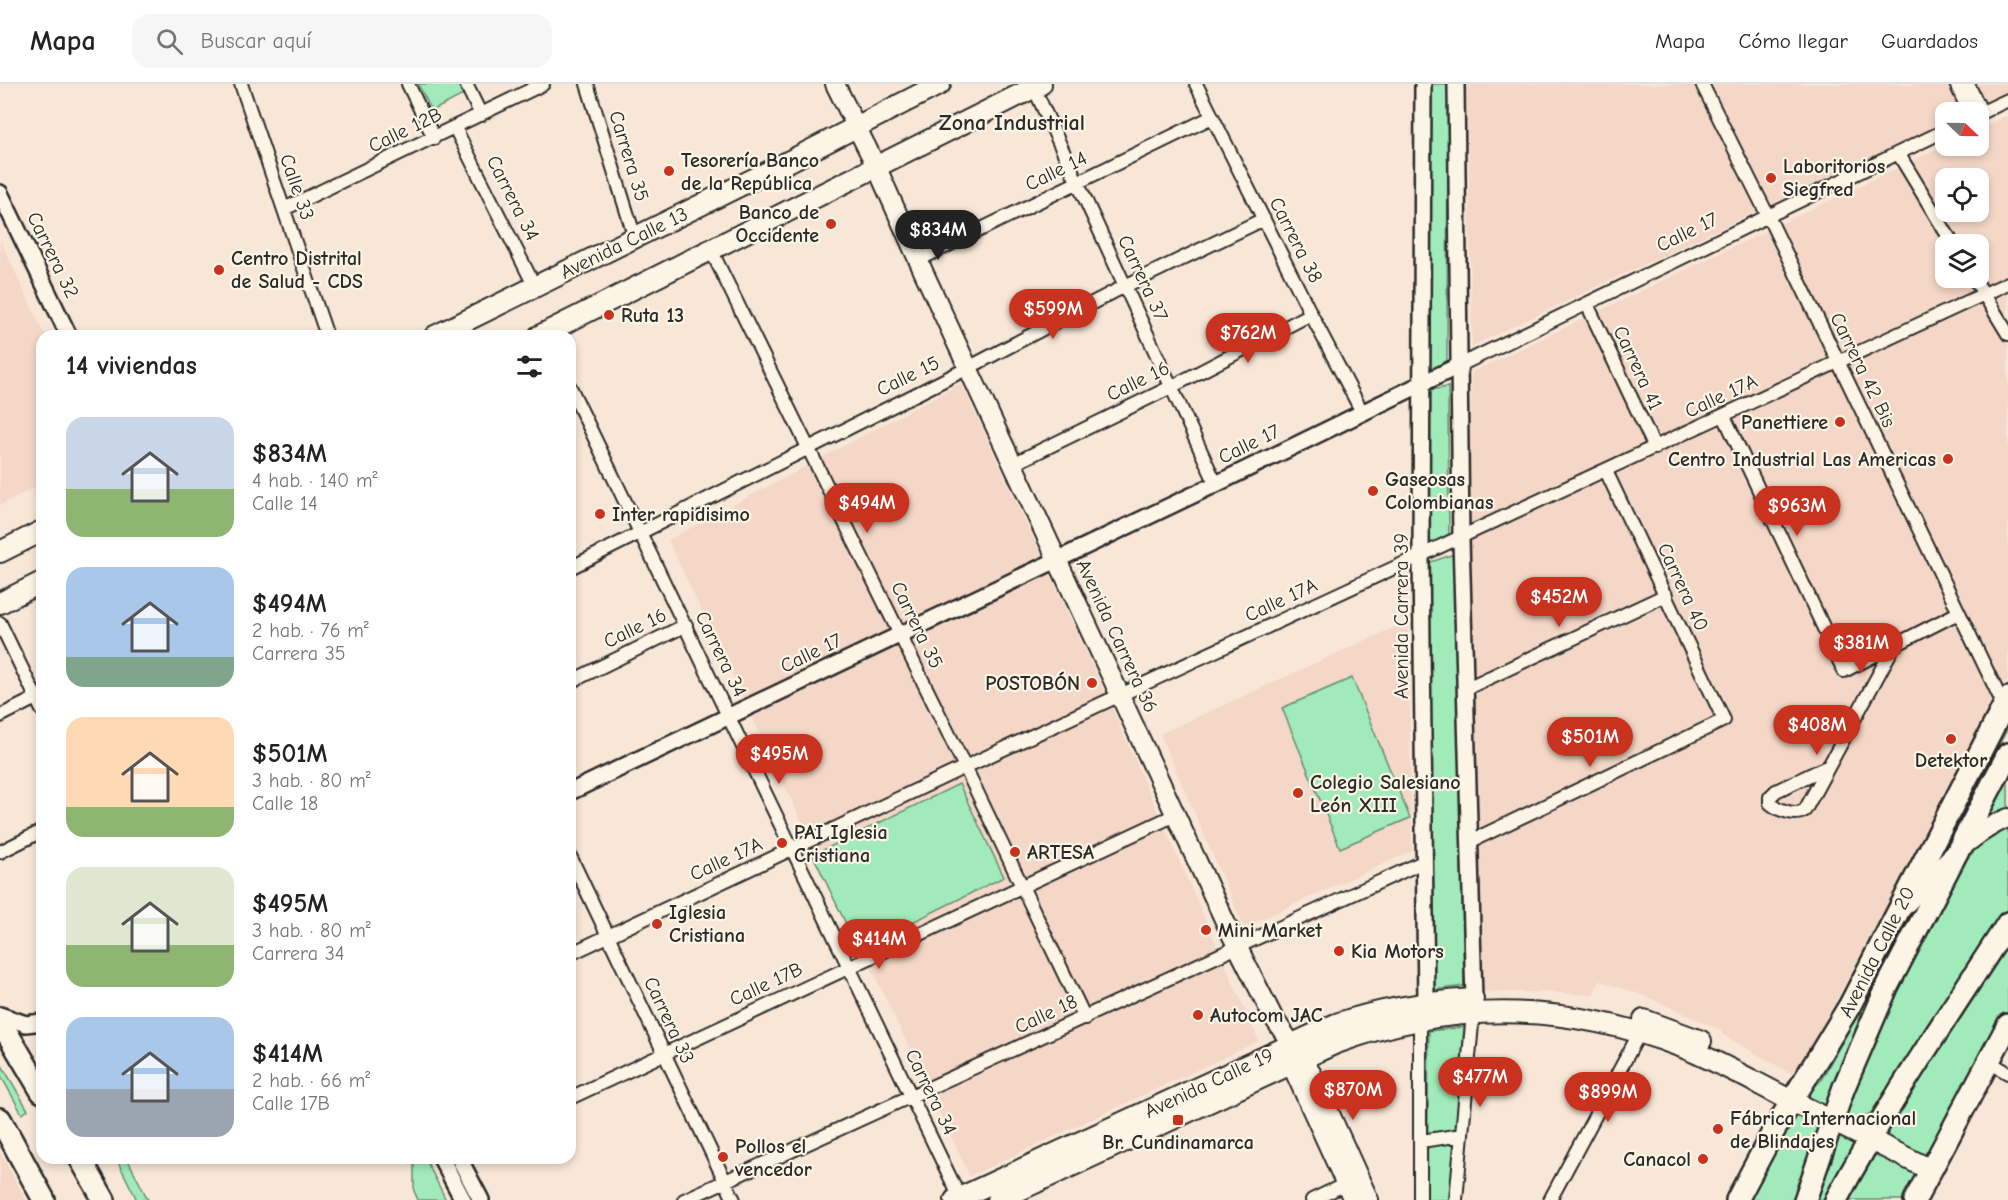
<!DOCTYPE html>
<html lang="es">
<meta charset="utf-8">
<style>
:root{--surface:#fff;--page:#f6f6f6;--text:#222;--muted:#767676;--line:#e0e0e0;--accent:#c8321e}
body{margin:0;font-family:"Comic Neue",sans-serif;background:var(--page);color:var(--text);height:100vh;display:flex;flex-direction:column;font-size:22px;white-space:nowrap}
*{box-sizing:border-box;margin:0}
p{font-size:20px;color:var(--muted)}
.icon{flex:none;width:33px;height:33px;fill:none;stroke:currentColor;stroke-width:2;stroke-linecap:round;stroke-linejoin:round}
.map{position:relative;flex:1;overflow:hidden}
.panel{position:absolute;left:36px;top:246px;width:540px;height:834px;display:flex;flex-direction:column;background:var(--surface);border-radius:18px;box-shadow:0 3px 9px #0003}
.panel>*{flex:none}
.needle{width:39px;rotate:112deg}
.buttons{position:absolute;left:1935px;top:18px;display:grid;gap:12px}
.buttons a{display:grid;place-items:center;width:54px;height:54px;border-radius:12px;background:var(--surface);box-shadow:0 3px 9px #0003;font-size:30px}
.price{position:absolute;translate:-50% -51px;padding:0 14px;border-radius:21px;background:var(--accent);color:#fff;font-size:20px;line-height:39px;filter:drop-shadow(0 2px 3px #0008)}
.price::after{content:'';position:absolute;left:50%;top:36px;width:18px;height:14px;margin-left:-9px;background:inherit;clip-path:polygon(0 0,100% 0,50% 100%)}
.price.selected{background:#222;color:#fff}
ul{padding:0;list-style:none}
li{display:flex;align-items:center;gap:18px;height:150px;padding:0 30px}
li span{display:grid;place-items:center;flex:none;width:168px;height:120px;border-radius:18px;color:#555}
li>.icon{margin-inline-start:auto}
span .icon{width:72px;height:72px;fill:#fffc;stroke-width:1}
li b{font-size:26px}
h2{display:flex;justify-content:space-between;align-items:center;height:72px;padding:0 30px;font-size:26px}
header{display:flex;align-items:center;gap:36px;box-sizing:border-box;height:84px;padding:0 30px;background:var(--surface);border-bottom:2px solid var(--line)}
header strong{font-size:28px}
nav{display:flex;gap:33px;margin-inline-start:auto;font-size:21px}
.search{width:420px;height:54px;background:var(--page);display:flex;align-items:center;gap:15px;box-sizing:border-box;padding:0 21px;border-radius:18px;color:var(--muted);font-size:22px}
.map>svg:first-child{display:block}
</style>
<header>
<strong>Mapa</strong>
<div class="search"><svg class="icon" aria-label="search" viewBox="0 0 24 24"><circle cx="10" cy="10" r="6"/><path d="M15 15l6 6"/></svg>Buscar aquí</div>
<nav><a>Mapa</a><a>Cómo llegar</a><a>Guardados</a></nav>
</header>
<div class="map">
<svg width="2008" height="1116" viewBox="0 0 2008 1116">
<rect width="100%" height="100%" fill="#f8e7d7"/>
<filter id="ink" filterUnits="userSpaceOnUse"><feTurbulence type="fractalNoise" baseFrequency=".0167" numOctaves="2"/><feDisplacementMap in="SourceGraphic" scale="12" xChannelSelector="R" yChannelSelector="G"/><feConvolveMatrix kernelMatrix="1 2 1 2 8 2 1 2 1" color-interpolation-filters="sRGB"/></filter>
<g filter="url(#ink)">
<path fill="#f4d7c6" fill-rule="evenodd" d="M1467 0H2008V8L1966 28H1946L1945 38 1472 262Z
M2008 31V595L1807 970 1794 991 1723 951 1720 946 1648 913 1600 897 1593 911 1542 908H1487L1482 905 1478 724 1467 463 1472 288 1945 61 1978 62 1979 45ZM1946 94H1978V128H1946ZM1946 160H1978V194H1946Z
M0 155 45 252H42V400L0 421Z
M961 299 1097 591 1259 957 970 1092 668 456Z
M1408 537 1412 767 1244 843 1160 650Z
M0 1068 26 1116H0Z"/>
<path fill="#a1ebba" stroke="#668b72" stroke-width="1.5" d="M418 0H461L465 10 432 27Z
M1430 0H1448L1447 277 1430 287Z
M1448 303 1449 450 1430 460V306Z
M1454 470 1464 902 1433 906 1428 479Z
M1352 594 1410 734 1340 764 1282 624Z
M2008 624V644L1985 687 1968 698Z
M2008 688V725L1983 737Z
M959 700 1004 793 858 865 813 771Z
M2008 744V826L1871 1029C1861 1035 1853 1036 1841 1035L1893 909 1958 784 1979 762Z
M2008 863V929L1929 1074 1882 1050 1993 879Z
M1882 886 1827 1022 1805 1013 1821 996Z
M1464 943 1451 1116H1427L1429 947Z
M0 978 28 1026 22 1030 0 990Z
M1791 1026 1820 1042 1796 1116H1743Z
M1836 1052 1856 1061 1826 1116H1814Z
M1873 1065 1920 1090 1906 1116H1845Z
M116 1074H127L148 1116H137Z
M414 1074H425L446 1116H418L414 1107Z"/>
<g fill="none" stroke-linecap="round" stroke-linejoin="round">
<defs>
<path id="minor" d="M241 0 327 252
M408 0 434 54
M466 0 481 31
M587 0 635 154
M1196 0 1311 230 1362 328
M1702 0 1768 132 2004 622
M1956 0 1969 28
M1968 0 1982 29
M1034 4 1216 400
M1978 30 2008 16
M455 44 535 203
M1898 69 1953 160
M284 125 543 0
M711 166 965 683 1085 934
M918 176 1212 33
M1974 194 2008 250
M1587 220 1655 364
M1458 282 1946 46
M570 303 960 1114
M1724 332 1844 587 1958 529
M1013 380 1171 303 1311 230
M570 484 968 284 1125 202 1264 135
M0 539 42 626
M570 598 686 541
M1465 605 1666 511
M0 632 42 611
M1829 682 1776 707 1770 713V719C1778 726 1796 733 1805 726L1894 562
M1469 758 1724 636 1606 387
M0 768 42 747
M570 772 734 1116
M570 870 965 683 2008 199
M1420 935V1116
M1989 978 2008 989
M570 1014 1175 731
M1421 1057 1462 1051
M684 1116 1423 778
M1312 1116 1346 1100
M1456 1116 1473 929
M1550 1116 1640 948"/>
<path id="tertiary" d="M1423 0 1421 473 1426 919
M1456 0 1461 455 1474 915
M0 109 69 252
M570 708 1216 400 1458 282
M0 931 26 940 42 938
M441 1074 463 1116
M459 1074 481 1116"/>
<path id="secondary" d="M835 0 877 84 924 189 1229 846 1273 933 1312 990 1369 1116
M1907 819C1934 789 1970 749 2008 734
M1291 980 1353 1116"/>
<path id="primary" d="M435 252 776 84 940 0
M539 252 1041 0
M0 468 42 447
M0 519 42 498
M1644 936 1701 957
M955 1116 1336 940C1380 925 1427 918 1473 915
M998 1116 1334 960C1451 916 1566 918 1682 963 1720 978 1756 999 1792 1017 1838 1040 1885 1063 1931 1086"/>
<path id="trunk" d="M0 937 42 1008
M0 1035 44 1116
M80 1074 104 1116
M1737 1116 1773 1048 1850 921 2008 614
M1805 1116 1844 1003 1887 903 2008 670
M1836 1116C1887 1020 1949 931 2008 839
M1915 1116 2008 941"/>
</defs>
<use href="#minor" stroke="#2b2b2b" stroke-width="16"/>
<use href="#tertiary" stroke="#2b2b2b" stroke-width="20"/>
<use href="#secondary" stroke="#2b2b2b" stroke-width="22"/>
<use href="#primary" stroke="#2b2b2b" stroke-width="24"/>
<use href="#trunk" stroke="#2b2b2b" stroke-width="26"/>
<use href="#minor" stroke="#fcf5e5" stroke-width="12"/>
<use href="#tertiary" stroke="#fcf5e5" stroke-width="15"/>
<use href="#secondary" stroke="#fcf5e5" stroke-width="18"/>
<use href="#primary" stroke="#fcf5e5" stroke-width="20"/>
<use href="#trunk" stroke="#fcf5e5" stroke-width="21"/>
</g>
</g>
<g fill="#c8321e" stroke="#fcf5e5" stroke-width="2">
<circle cx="669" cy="87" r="6"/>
<circle cx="1771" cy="94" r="6"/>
<circle cx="831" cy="140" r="6"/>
<circle cx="219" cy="186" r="6"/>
<circle cx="609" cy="231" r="6"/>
<circle cx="1840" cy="338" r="6"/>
<circle cx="1948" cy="375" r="6"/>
<circle cx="1373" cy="407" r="6"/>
<circle cx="600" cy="430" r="6"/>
<circle cx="1092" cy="599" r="6"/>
<circle cx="1951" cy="655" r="6"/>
<circle cx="1298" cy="709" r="6"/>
<circle cx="782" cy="759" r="6"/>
<circle cx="1015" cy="768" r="6"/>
<circle cx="657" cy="840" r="6"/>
<circle cx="1206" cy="846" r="6"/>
<circle cx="1339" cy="867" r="6"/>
<circle cx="1198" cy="931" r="6"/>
<rect x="1172" y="1030" width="12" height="12" rx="3"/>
<circle cx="1718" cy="1045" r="6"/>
<circle cx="723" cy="1073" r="6"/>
<circle cx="1703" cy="1075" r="6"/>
</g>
<g text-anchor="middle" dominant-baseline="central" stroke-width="4.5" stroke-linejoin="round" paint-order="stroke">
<g font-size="20" fill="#2b2b2b" stroke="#fcf5e5">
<text transform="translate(405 46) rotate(-26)">Calle 12B</text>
<text transform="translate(629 72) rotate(73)">Carrera 35</text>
<text transform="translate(1056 87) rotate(-26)">Calle 14</text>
<text transform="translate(297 103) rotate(71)">Calle 33</text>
<text transform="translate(513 114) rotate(63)">Carrera 34</text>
<text transform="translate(1687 148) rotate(-26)">Calle 17</text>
<text transform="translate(1296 156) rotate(63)">Carrera 38</text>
<text transform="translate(624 159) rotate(-26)">Avenida Calle 13</text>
<text transform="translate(53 171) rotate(64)">Carrera 32</text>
<text transform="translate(1143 194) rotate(65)">Carrera 37</text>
<text transform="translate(1638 284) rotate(65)">Carrera 41</text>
<text transform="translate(1863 286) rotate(64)">Carrera 42 Bis</text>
<text transform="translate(908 292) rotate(-26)">Calle 15</text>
<text transform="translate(1138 297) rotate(-26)">Calle 16</text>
<text transform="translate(1721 312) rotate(-25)">Calle 17A</text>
<text transform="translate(1249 360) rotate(-26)">Calle 17</text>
<text transform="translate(1683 503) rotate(65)">Carrera 40</text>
<text transform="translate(1281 516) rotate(-25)">Calle 17A</text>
<text transform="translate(1401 532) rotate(-90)">Avenida Carrera 39</text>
<text transform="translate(917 541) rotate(64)">Carrera 35</text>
<text transform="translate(635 544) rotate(-26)">Calle 16</text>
<text transform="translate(1117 552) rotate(65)">Avenida Carrera 36</text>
<text transform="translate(811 569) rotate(-26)">Calle 17</text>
<text transform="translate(721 570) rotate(64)">Carrera 34</text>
<text transform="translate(726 775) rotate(-25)">Calle 17A</text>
<text transform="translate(1877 868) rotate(-63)">Avenida Calle 20</text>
<text transform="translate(766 900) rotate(-25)">Calle 17B</text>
<text transform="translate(1046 930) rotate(-25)">Calle 18</text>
<text transform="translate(669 936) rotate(65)">Carrera 33</text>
<text transform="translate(1209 999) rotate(-25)">Avenida Calle 19</text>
<text transform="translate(931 1008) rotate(64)">Carrera 34</text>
</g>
<g font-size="20" font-weight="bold" fill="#2b2b2b" stroke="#fcf5e5" text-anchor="start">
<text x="681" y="76">Tesorería Banco<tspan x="681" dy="23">de la República</tspan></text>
<text x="1783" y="82">Laboritorios<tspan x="1783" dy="23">Siegfred</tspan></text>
<text x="819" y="128" text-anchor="end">Banco de<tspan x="819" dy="23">Occidente</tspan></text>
<text x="231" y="174">Centro Distrital<tspan x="231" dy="23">de Salud - CDS</tspan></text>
<text x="621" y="231">Ruta 13</text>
<text x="1828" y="338" text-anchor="end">Panettiere</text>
<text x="1936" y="375" text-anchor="end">Centro Industrial Las Americas</text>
<text x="1385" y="395">Gaseosas<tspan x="1385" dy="23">Colombianas</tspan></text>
<text x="612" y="430">Inter rapidisimo</text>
<text x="1080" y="599" text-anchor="end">POSTOBÓN</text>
<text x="1951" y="676" text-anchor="middle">Detektor</text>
<text x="1310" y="698">Colegio Salesiano<tspan x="1310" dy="23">León XIII</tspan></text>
<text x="794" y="748">PAI Iglesia<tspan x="794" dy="23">Cristiana</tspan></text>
<text x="1027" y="768">ARTESA</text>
<text x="669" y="828">Iglesia<tspan x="669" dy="23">Cristiana</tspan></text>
<text x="1218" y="846">Mini Market</text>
<text x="1351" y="867">Kia Motors</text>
<text x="1210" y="931">Autocom JAC</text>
<text x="1730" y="1034">Fábrica Internacional<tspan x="1730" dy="23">de Blindajes</tspan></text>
<text x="1178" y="1058" text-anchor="middle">Br. Cundinamarca</text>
<text x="735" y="1062">Pollos el<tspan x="735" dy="23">vencedor</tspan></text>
<text x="1691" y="1075" text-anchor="end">Canacol</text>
</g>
<g font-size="22" font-weight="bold" fill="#2b2b2b" stroke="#fcf5e5">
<text x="1012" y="39">Zona Industrial</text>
</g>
</g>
</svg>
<div class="buttons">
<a><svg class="needle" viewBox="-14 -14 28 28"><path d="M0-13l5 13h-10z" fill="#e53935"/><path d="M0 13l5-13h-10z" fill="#767676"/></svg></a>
<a><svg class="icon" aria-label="locate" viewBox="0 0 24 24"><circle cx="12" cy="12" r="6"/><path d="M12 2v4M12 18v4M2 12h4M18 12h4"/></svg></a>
<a><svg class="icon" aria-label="layers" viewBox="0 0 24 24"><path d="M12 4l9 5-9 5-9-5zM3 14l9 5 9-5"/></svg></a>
</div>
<b class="price selected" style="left:938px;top:177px">$834M</b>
<b class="price" style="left:1053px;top:256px">$599M</b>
<b class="price" style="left:1248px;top:280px">$762M</b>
<b class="price" style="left:867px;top:450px">$494M</b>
<b class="price" style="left:1797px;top:453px">$963M</b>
<b class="price" style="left:1559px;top:544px">$452M</b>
<b class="price" style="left:1861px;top:590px">$381M</b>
<b class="price" style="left:1817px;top:672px">$408M</b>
<b class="price" style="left:1590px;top:684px">$501M</b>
<b class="price" style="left:779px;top:701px">$495M</b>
<b class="price" style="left:879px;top:886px">$414M</b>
<b class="price" style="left:1480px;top:1024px">$477M</b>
<b class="price" style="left:1353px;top:1037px">$870M</b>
<b class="price" style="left:1608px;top:1039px">$899M</b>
<section class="panel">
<h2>14 viviendas<svg class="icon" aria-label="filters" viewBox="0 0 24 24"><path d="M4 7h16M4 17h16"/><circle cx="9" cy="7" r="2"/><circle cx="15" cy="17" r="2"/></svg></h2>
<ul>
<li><span style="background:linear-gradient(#c9d6e8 60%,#8fb573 0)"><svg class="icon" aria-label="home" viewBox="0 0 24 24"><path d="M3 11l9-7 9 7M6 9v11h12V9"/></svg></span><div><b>$834M</b><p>4 hab. · 140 m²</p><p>Calle 14</p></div></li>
<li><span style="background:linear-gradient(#a9c7e8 75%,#7fa58c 0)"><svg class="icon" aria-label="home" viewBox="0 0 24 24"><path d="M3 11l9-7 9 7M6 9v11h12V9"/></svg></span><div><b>$494M</b><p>2 hab. · 76 m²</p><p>Carrera 35</p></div></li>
<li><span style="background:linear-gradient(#ffd9b3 75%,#8fb573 0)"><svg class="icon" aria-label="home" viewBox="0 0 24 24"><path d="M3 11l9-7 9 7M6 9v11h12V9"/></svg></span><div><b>$501M</b><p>3 hab. · 80 m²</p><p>Calle 18</p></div></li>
<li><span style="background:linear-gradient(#dfe7d0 65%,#8fb573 0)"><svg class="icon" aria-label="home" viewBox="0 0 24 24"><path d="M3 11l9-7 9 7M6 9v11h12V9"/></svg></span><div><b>$495M</b><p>3 hab. · 80 m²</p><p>Carrera 34</p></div></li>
<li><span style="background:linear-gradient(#a9c7e8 60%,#9aa5b1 0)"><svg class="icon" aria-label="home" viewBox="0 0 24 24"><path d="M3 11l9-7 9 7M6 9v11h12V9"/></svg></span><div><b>$414M</b><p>2 hab. · 66 m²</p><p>Calle 17B</p></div></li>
</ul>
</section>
</div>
